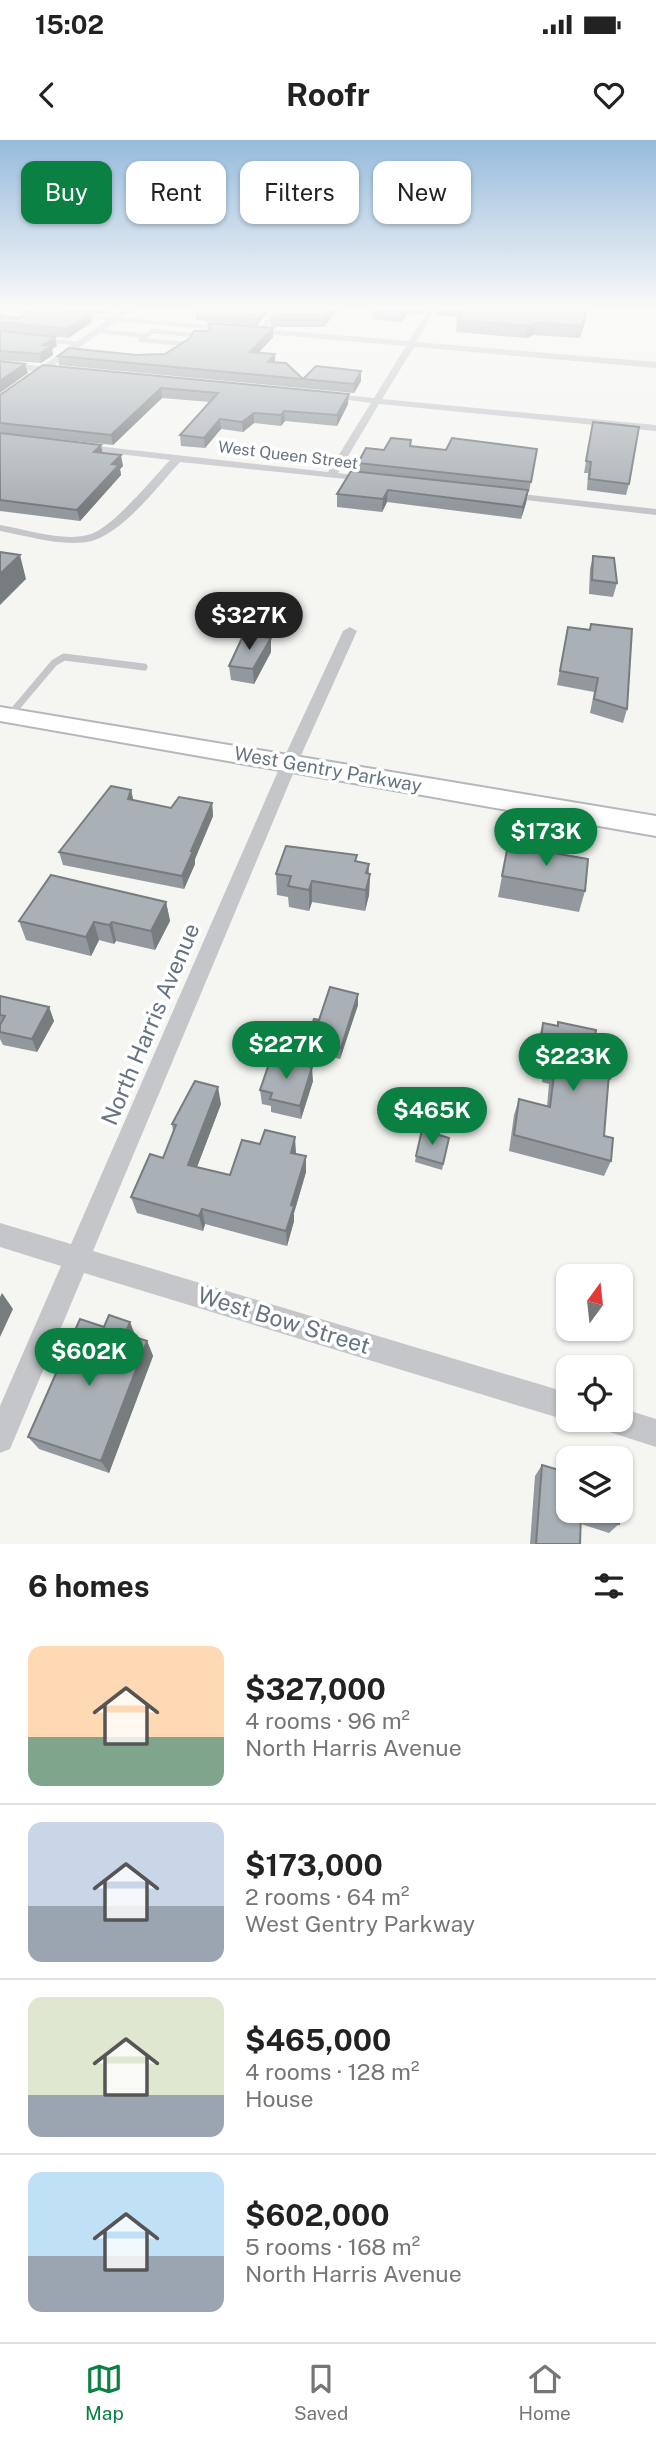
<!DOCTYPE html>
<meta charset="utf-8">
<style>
:root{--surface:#fff;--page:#f2f2f2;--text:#222;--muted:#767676;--line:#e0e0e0;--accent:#0b8043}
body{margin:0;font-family:"Public Sans",sans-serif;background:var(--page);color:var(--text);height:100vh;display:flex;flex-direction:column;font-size:26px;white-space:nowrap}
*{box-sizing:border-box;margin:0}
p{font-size:23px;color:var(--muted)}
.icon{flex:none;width:38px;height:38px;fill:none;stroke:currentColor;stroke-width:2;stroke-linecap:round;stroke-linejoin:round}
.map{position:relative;height:1404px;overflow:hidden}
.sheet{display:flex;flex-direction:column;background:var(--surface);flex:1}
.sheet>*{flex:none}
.hud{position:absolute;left:21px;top:21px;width:614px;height:63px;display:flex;gap:14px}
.needle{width:46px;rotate:15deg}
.controls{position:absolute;left:556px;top:1124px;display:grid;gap:14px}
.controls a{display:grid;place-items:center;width:77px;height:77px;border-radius:14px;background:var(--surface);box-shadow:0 2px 5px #0004;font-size:35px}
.price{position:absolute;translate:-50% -60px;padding:0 16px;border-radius:24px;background:var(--accent);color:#fff;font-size:23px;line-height:46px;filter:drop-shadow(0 2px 4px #0008)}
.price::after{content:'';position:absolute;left:50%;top:42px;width:21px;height:16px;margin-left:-10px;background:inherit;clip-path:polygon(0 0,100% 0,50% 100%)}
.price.current{background:#222;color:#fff}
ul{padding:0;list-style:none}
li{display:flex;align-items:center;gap:21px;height:175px;padding:0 28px}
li+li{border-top:2px solid var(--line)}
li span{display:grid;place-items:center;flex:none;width:196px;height:140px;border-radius:14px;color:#555}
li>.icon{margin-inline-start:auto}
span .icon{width:84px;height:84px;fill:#fffc;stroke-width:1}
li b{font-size:30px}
h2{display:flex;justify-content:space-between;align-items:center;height:84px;padding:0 28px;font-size:30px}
.chip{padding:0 24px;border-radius:14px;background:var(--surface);box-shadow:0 2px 5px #0004;font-size:24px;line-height:63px}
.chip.current{background:var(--accent);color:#fff}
.status{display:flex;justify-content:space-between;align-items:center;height:49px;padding:0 35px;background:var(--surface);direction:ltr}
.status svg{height:19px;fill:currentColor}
header{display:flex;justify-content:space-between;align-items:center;height:91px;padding:0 28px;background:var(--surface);font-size:32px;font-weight:700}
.tabs{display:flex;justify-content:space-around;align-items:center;height:98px;border-top:2px solid var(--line);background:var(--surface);font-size:19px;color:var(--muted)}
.tabs a{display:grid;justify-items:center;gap:4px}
.tabs .current{color:var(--accent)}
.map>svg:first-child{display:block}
</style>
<div class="status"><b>15:02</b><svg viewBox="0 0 49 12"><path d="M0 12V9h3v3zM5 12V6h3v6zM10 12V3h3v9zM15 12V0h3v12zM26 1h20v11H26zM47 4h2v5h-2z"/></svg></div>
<header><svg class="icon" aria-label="back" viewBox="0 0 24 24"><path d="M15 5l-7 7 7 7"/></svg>Roofr<svg class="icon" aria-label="heart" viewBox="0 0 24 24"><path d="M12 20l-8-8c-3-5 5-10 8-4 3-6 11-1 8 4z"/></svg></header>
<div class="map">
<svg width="656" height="1404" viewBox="0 0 656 1404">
<rect width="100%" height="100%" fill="#f5f5f2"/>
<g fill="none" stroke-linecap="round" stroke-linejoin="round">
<defs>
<path id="primary" d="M0 567 656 676V696L0 581Z"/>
</defs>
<use href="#primary" stroke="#b4b8bc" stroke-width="4"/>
<path stroke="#c4c6ca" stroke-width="4.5" d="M99 191 147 196
M141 200 152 191 203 196
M141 200 187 204"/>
<path stroke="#c4c6ca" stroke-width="7" d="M10 575 54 523 64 517 144 527"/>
<path fill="#c4c6ca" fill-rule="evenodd" d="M0 168 258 189 276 168H284L266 189 409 201 429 168H436L416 202 656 222V228L414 207 382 259 656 285V291L379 264 338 333 375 338V342L180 322C158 346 120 397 87 402 58 406 28 396 0 391V385C27 389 64 403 91 394 113 387 153 338 170 320L75 309 74 307 79 304 328 332 371 263 320 256 325 253 374 258 406 206 0 171Z
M0 193 81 202 85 204 81 206 0 197Z
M0 222 60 228 64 231 60 234 0 228Z
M503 352 656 369V375L499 357V353Z
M350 487 357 491 298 622 93 1111 569 1253V1279H573L569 1281 84 1133 10 1309 0 1313V1266L61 1126 0 1107V1083L71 1104 282 622 343 491Z
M621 1268 656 1279V1307L600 1289 596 1279H621Z"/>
<path fill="#c4c6ca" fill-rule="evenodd" d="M124 168H135L0 264V256Z"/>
<use href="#primary" fill="#fff" fill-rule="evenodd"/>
</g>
<path fill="#92989d" d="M54 168H111L104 174 54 170Z
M272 168 257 186 196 180V174Z
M339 168 324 187H271V180Z
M372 168H426L423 174 408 173 401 182 372 179Z
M436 168H588L580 198 534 195 526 198 456 192 457 180 459 177 435 175Z
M0 175 19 178 92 182 68 198 41 195 55 197 57 206 52 209 53 215 41 223 0 220Z
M208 183 273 197 259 212 275 214V223L303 239 361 231V241L354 253 59 225 58 216 165 214 209 191Z
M43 225 348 264 337 286 285 281 281 286 254 283 243 292 221 289 205 308 181 306 180 295 210 262 162 258 113 305 0 293V255Z
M593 282 629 344 626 355 587 350 588 333H584Z
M0 293 103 313 123 326 120 329 121 335 80 381 0 371Z
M410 306 446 310 537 309 529 352H528L526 363 521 379 387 362 382 372 337 367V354L357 331 358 323 384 310Z
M593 416 617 443 613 457 589 454 590 429Z
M591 484 627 569 623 583 590 573 594 552 557 545 568 487 590 489Z
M271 498V512L254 544 231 540 229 526 247 499Z
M131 650 133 660 171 668 212 663 213 676 195 719V724L184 749 63 725 59 712Z
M508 705 585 751 579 772 498 757Z
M357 722 369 724 368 734H370L369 755 365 771 312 762 309 771 289 767 288 757 277 755 276 734Z
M166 762 170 781 155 810 116 801 114 804 99 800 91 816 26 800 19 781Z
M358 854V865L340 919 307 911V900L319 880Z
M0 856 49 867 54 881 37 912 3 905 0 899Z
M558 882 595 896 617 923 611 940 608 939 604 996 611 1021 604 1036 509 1011 514 975 519 959 547 966 549 944 542 942 543 928 535 926 538 900 543 883 557 886Z
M313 941 301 979 271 972V966L262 964 260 950Z
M221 964 197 1027 230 1035 296 1014 306 1016V1032L294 1073V1081L287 1106 205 1084 203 1091 137 1073 131 1057 163 1018 173 991 172 984Z
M449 998 442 1030 415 1022 416 1016Z
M104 1187 147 1201 153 1216 109 1333 39 1309 28 1297Z
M542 1325 619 1370V1384L609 1393 581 1384 580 1404H530L535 1336Z"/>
<path fill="#777c7f" d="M103 168H111L104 174Z
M266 168H272L257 186V180Z
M334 168H339L324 187V180Z
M403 168H408V173L401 182 402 170Z
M588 168 586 179 580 198 582 186Z
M91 173 92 182 68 198 67 189Z
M536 183 534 195 526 198 528 186Z
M273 188V197L251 221 250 212Z
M55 197 57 206 52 209 53 215 41 223 40 214 43 205Z
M275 214V223L268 222Z
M25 224 28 233 0 253V241Z
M361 231V241L354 253V244Z
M161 248 162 258 113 305 111 295Z
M349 254 348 264 337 286V275Z
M284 271 285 281 281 286V275Z
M254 273V283L243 292 242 282Z
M220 279 221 289 205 308 204 298Z
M101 305 103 315 94 312Z
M121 315 123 326 120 329 121 335 80 381 77 370 112 324Z
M388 350 387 362 382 372 383 359Z
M528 350 526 363 521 379 523 367Z
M20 415 26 439 0 465V434Z
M271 498V512L254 544 253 529Z
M131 650 134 663 128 659Z
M212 663 213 676 195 719V724L184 749 182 736 191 711Z
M369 724 368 742 370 734 369 755 365 771 366 733Z
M312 741V762L309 771V750Z
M166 762 170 781 155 810 151 791Z
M94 782 99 800 91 816 86 797Z
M112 782 116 801 114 804 109 785Z
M358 854V865L340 919 341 908Z
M49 867 54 881 37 912 32 899Z
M312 927 313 941 301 979 300 966Z
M218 947 221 964 192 1040 188 1025Z
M295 997 296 1013 292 1029 291 1013Z
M306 1016V1032L294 1073V1081L287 1106 286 1091 291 1065Z
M202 1069 205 1084 203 1091 199 1076Z
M2 1153 13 1169 0 1197V1157Z
M130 1182 136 1197 132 1209 125 1194Z
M147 1201 153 1216 109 1333 101 1321Z"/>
<path fill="#aab1b6" stroke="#777c7f" stroke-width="2" d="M36 168H38L91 173 67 189 0 182V175L19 178Z
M202 168H266L257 180 196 174Z
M281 168H334L324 180H271Z
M464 168H587L582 186 536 183 528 186 457 180Z
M208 183 273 188 250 212 275 214 268 222 286 223 303 239 316 226 361 231 354 244 58 216 69 208 136 215 165 214 190 198 194 191H209L211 187Z
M0 191 55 197 43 205 51 206 40 214 0 211Z
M0 221 25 224 0 241Z
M43 225 349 254 337 275 284 271 281 275 254 273 242 282 220 279 204 298 180 295 218 253 161 248 111 295 0 283V255Z
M593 282 639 287 629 344 589 339 591 322 586 321Z
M0 293 101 305 94 312 121 315 112 324 119 325 77 370 0 360Z
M391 298 411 300 410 306 446 310 452 298 537 309 531 342 358 323 366 308 384 310Z
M351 331 528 350 523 367 388 350 383 359 337 354Z
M0 412 20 415 0 434Z
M593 416 614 418 617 443 592 440Z
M591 484 632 489 627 569 594 559 598 538 560 531 568 487 590 490Z
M250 495 271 498 253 529 229 526 242 498 247 499Z
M111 646 131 650 128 659 171 668 179 657 212 663 191 711H193L182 736 59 712Z
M508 705 588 719 585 751 502 736Z
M286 706 357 715 355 721 369 724 366 733 370 734 366 750 312 741 309 750 288 746 291 736 276 734Z
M51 735 166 762 151 791 112 782 109 785 94 782 86 797 19 781Z
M330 847 358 854 341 908 307 900 314 879 319 880Z
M0 856 49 867 32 899 0 892V885L5 876 0 875Z
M558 882 596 890 595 896 619 901 617 923 610 921 604 996 613 998 611 1021 514 995 519 959 550 967 555 927 547 925 548 911 540 909 543 883 558 886Z
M271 918 312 927 300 966 270 959 272 953 260 950Z
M195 941 218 947 188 1025 230 1035 242 1000 260 1004 265 990 295 997 291 1013 306 1016 291 1065 294 1066 286 1091 202 1069 199 1076 131 1057 150 1014 163 1018 176 985 172 984Z
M422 990 449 998 443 1024 416 1016Z
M109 1175 130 1182 125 1194 147 1201 101 1321 28 1297 80 1179 104 1187Z
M542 1325 569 1333V1370H619V1384L581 1373 580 1404H536Z"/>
<linearGradient id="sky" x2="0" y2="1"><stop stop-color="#96bbdc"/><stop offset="0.46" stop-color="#fafaf9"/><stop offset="1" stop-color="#fafaf9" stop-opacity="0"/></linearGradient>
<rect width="656" height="365" fill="url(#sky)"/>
<g text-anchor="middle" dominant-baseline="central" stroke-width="7" stroke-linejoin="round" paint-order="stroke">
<g font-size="16" fill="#667382" stroke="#fff">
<text transform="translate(288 315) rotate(7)">West Queen Street</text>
</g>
<g font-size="19" fill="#667382" stroke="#fff">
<text transform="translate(328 629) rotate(10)">West Gentry Parkway</text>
</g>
<g font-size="23" fill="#667382" stroke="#fff">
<text transform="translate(150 884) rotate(-67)">North Harris Avenue</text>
<text transform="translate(284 1180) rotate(17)">West Bow Street</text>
</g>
</g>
</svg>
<div class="controls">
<a><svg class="needle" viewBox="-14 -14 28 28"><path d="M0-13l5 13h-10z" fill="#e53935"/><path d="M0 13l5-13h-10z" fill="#767676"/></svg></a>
<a><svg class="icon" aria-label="locate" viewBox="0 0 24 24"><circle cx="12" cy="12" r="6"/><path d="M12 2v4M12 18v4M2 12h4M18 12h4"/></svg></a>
<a><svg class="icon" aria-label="layers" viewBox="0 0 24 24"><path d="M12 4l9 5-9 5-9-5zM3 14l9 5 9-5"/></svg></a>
</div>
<b class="price current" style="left:249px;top:512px">$327K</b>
<b class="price" style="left:546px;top:728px">$173K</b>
<b class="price" style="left:286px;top:941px">$227K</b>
<b class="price" style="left:573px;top:953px">$223K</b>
<b class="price" style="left:432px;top:1007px">$465K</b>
<b class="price" style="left:89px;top:1248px">$602K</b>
<div class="hud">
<a class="chip current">Buy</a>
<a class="chip">Rent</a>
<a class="chip">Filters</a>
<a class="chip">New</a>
</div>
</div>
<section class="sheet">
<h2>6 homes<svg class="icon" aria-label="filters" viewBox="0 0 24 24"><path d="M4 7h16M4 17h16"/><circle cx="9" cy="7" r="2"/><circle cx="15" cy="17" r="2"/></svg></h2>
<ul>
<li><span style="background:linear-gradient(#ffd9b3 65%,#7fa58c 0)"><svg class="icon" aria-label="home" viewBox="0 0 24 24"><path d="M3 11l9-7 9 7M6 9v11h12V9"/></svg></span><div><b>$327,000</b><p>4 rooms · 96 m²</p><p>North Harris Avenue</p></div></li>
<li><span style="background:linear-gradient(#c9d6e8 60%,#9aa5b1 0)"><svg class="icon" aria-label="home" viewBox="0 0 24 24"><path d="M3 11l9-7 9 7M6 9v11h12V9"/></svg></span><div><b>$173,000</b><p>2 rooms · 64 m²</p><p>West Gentry Parkway</p></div></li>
<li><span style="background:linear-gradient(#dfe7d0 70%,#9aa5b1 0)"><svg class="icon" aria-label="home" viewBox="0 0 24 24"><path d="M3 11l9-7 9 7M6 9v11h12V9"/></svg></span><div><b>$465,000</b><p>4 rooms · 128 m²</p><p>House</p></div></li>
<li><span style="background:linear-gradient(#bfe0f5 60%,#9aa5b1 0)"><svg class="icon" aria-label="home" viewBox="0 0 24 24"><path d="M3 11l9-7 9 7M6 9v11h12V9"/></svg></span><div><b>$602,000</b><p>5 rooms · 168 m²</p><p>North Harris Avenue</p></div></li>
</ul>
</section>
<nav class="tabs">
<a class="current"><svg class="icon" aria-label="map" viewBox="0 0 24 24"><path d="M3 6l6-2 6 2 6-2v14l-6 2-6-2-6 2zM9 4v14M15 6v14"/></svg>Map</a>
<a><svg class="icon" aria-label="saved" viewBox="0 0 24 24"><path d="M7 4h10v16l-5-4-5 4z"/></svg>Saved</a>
<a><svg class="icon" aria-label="home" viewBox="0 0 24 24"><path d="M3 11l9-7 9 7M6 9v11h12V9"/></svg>Home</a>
</nav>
